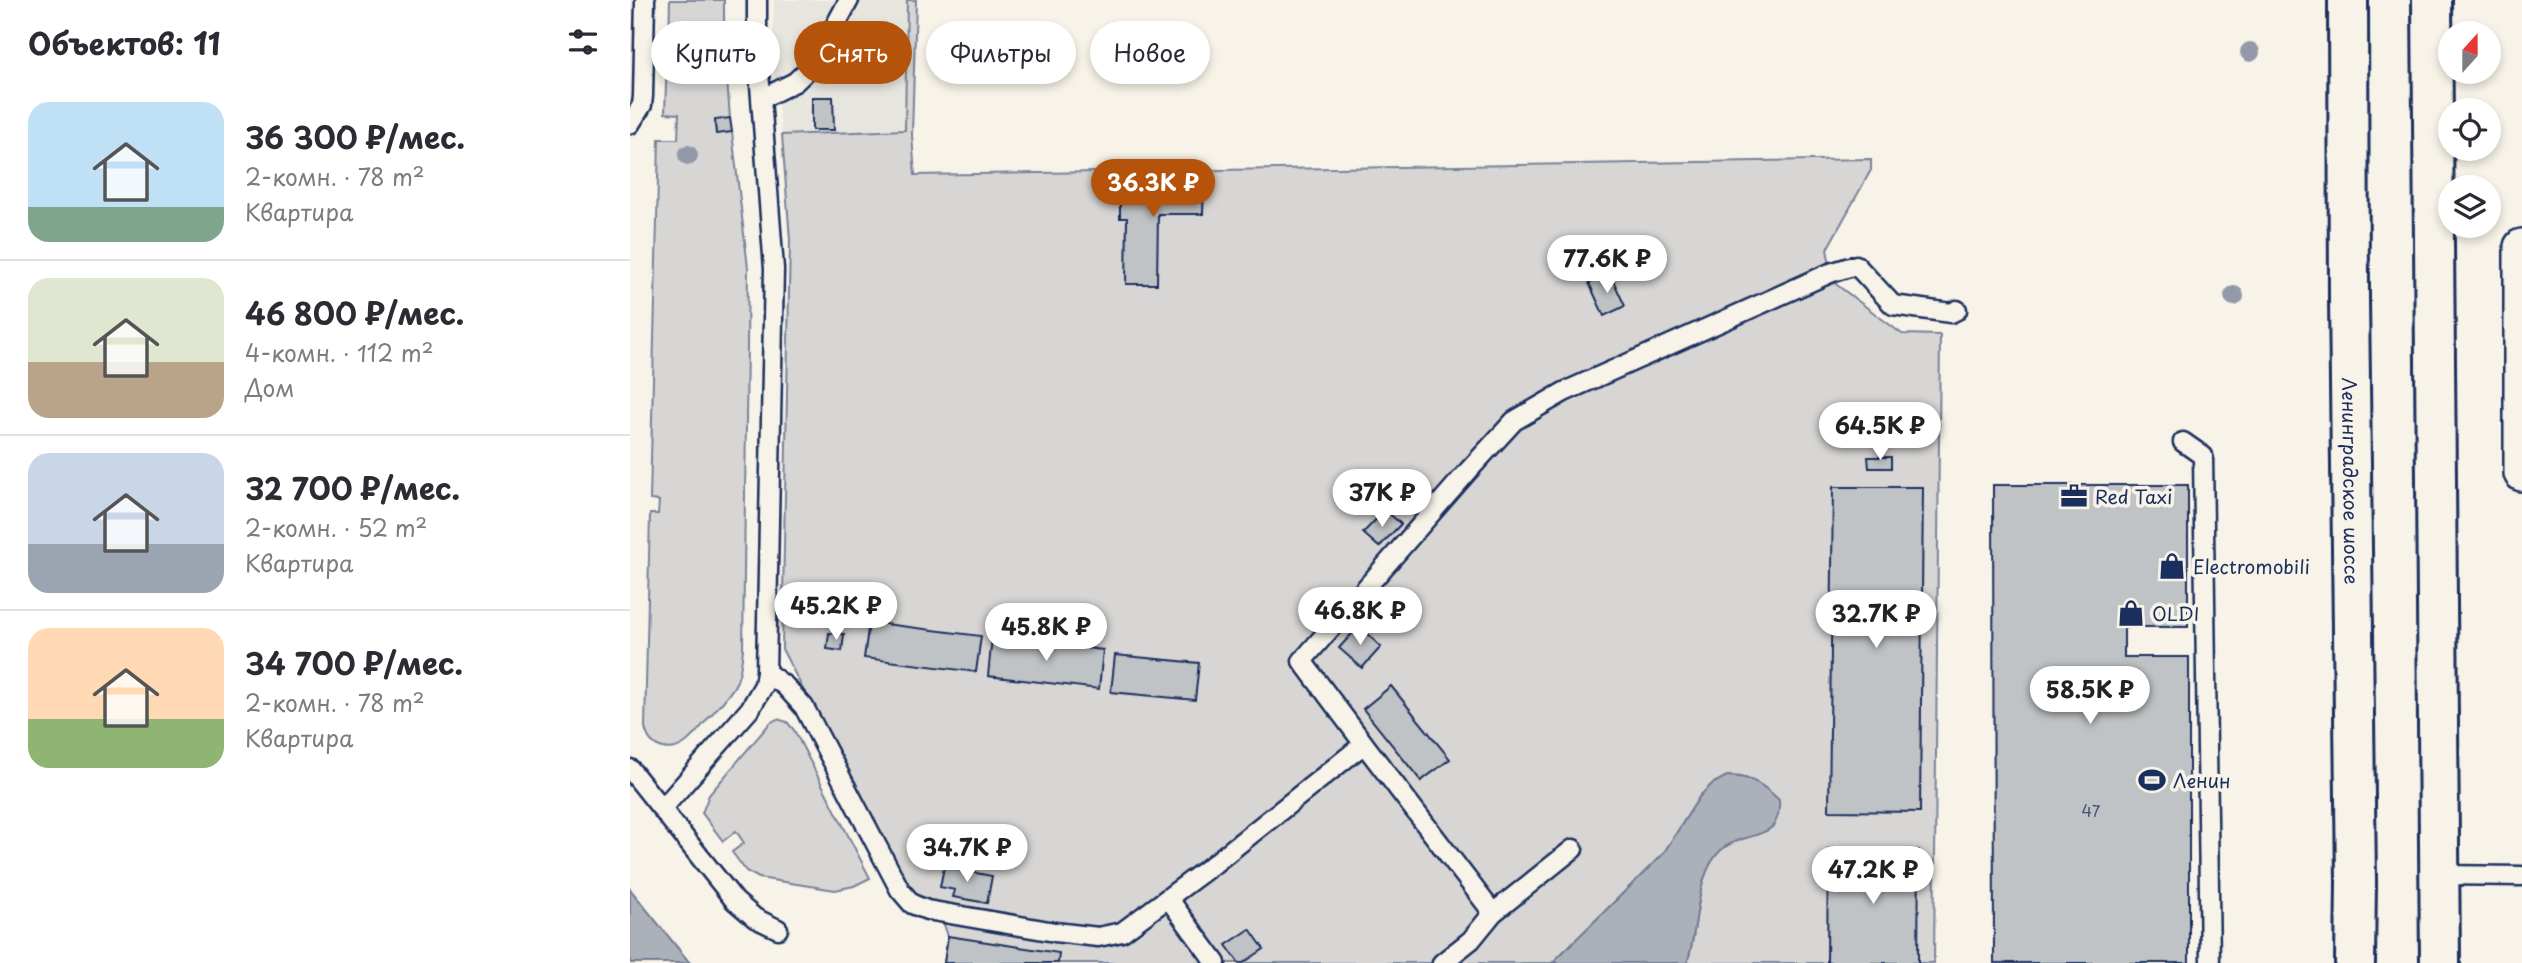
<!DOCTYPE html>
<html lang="ru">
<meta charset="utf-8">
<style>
:root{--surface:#fff;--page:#f2f2f3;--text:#2b2b33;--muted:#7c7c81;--line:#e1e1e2;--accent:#b45309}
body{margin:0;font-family:"Playpen Sans",sans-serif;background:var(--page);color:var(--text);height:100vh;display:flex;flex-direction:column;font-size:26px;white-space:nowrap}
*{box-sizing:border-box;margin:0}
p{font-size:23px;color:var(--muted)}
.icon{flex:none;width:38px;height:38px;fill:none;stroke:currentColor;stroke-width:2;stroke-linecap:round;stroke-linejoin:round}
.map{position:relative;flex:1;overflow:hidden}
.panel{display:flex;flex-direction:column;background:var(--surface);width:630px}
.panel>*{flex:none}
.banner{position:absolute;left:21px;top:21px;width:665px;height:63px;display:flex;gap:14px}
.needle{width:46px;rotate:21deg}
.tools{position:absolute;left:1808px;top:21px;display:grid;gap:14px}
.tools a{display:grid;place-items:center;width:63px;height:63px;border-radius:50%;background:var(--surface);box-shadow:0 4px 10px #0003;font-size:35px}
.price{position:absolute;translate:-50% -60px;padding:0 16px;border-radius:24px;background:#fff;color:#222;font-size:23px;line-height:46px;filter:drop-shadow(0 2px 4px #0008)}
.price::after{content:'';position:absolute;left:50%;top:42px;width:21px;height:16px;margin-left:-10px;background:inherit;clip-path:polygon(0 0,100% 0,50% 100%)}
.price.current{background:var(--accent);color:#fff}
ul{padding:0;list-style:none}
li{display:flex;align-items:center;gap:21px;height:175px;padding:0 28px}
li+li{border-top:2px solid var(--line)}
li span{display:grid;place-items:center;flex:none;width:196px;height:140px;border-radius:21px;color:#555}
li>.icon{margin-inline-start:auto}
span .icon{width:84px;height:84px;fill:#fffc;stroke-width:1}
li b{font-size:30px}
h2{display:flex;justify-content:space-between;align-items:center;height:84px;padding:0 28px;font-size:30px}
.pill{padding:0 24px;border-radius:32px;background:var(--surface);box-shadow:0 4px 10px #0003;font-size:24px;line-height:63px}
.pill.current{background:var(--accent);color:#fff}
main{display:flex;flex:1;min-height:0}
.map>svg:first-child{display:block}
</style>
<main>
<section class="panel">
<h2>Объектов: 11<svg class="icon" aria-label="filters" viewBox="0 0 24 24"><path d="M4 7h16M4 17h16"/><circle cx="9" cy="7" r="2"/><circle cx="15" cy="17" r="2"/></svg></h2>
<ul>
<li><span style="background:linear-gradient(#bfe0f5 75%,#7fa58c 0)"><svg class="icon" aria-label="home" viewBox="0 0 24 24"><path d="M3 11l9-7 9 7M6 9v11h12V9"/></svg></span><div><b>36 300 ₽/мес.</b><p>2-комн. · 78 m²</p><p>Квартира</p></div></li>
<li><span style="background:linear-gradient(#dfe7d0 60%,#b9a48a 0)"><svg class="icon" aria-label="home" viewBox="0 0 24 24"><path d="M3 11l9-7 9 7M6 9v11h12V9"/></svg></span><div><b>46 800 ₽/мес.</b><p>4-комн. · 112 m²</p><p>Дом</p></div></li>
<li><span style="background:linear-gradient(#c9d6e8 65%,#9aa5b1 0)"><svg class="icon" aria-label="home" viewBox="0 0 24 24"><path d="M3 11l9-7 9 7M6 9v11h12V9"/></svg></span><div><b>32 700 ₽/мес.</b><p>2-комн. · 52 m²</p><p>Квартира</p></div></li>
<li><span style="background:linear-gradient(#ffd9b3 65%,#8fb573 0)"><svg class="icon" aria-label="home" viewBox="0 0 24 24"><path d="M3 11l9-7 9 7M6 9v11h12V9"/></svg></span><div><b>34 700 ₽/мес.</b><p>2-комн. · 78 m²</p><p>Квартира</p></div></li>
</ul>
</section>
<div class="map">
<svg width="1892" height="963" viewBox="0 0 1892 963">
<rect width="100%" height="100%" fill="#f7f3e8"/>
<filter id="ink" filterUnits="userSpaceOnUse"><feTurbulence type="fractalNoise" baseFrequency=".0143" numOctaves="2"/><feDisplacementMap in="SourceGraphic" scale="14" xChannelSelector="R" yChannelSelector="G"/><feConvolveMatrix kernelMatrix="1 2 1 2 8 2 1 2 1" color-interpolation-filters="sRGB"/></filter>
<g filter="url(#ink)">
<path fill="#e6e5de" d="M144 0H277L275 130 152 135 143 65Z"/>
<path fill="#d7d6d4" stroke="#798299" stroke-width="2" d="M40 0H94V39L39 40Z
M277 0H286L282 135 285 175 1241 159V170L1197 249 1203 282 1272 334 1310 335 1304 963H1057C1069 929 1064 874 1091 850 1107 836 1128 838 1145 825L1116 777 1097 776 1082 784 1070 796 1033 854 922 963H314L318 936 307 905 290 898 275 884 152 649 160 240 152 135 275 130Z
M95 54 100 118 85 121 86 134 102 132 118 268 113 649C112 660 111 671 107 681 101 694 90 705 81 715 68 730 52 756 30 747 20 743 17 736 15 727L20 514H28L29 501 20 500 29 139H48L49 114 35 113 37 56Z
M147 719 157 722 164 730 240 878 224 886 205 890 129 878 116 871 102 852 114 843 106 831 93 841 72 813 79 795 140 723Z"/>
<path fill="#acb0b9" stroke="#727c95" stroke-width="2" d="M1097 776C1122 777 1131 783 1149 800 1152 845 1114 829 1091 850 1064 875 1069 929 1057 963H922L1033 854 1070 796 1082 784Z
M0 889 60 963H0Z"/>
<path fill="#c0c3c5" stroke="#1b2f5e" stroke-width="2" d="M182 97H203L204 130H182Z
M100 118 102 132 86 134 85 120Z
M490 179 574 180 573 214H528L527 284H496L497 218H490Z
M980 274 995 306 974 316 959 283Z
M1238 457H1261V468H1239Z
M1363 485H1558V627H1494V657H1559V963H1364Z
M1203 487H1293L1290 812 1199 811Z
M755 510 771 524 749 547 733 533Z
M239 622 351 636 346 672 234 658Z
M729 626 751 647 732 668 709 648Z
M199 633 214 634 212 651 197 649Z
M362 637 473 650 469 689 358 676Z
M485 655 569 663 565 700 481 692Z
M761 686 820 759 791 781 733 709Z
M1198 849 1289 850 1288 963H1197Z
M314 867 362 876 357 903 323 897 325 890 310 887Z
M620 929 634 949 613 963H609L596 945Z
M318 936 429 953 428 963H314Z"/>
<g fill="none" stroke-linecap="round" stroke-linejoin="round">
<defs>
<path id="service" d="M131 99 165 82 185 63 219 0
M0 124 12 105 13 96 15 0
M1553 442 1573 456 1580 963
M136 672 155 686 174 707 270 890 282 904 297 910 425 932 468 937 492 932 585 863 734 744 672 661 839 470 884 421 934 392 1200 273 1226 265 1263 305 1321 313 1327 310
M734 744 863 913 841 940 812 963
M0 769 105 901 125 918 148 929
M32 809 120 709 134 685 136 672 144 269 127 46V0
M1810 875 1892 876
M538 898 586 963
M863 913 943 849"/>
<path id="minor" d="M1892 247V473"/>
<g id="primary">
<path id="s1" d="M1718 0 1719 299 1726 882 1725 963"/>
<path d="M1802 0 1810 963"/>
</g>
</defs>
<use href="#service" stroke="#1b2f5e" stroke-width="23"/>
<use href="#minor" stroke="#1b2f5e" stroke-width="40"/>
<use href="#primary" stroke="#1b2f5e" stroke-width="44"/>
<use href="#service" stroke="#f7f3e8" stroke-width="18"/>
<use href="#minor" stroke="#f7f3e8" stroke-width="35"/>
<use href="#primary" stroke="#f7f3e8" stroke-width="38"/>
</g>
<g fill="#9399a9">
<circle cx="1620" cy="52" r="10"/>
<circle cx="58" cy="155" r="10"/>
<circle cx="1604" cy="296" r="10"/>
</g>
</g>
<defs>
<symbol id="office-bare" viewBox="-9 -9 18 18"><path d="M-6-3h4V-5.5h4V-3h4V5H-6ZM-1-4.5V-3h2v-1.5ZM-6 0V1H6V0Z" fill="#1b2f5e" stroke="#f7f3e8" stroke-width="2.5" paint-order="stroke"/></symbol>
<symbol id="shop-bare" viewBox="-9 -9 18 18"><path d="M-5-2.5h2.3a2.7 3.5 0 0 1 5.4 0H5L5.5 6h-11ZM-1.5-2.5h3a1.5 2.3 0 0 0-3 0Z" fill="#1b2f5e" stroke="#f7f3e8" stroke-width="2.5" paint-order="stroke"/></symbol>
<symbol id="stadium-bare" viewBox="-9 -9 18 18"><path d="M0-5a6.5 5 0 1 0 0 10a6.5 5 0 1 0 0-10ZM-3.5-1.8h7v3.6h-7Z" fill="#1b2f5e" stroke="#f7f3e8" stroke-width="2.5" paint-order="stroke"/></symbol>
</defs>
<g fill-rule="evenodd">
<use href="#office-bare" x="1425" y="477" width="38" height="38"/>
<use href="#shop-bare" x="1523" y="547" width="38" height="38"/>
<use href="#shop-bare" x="1482" y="594" width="38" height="38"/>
<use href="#stadium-bare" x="1503" y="761" width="38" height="38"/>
</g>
<g text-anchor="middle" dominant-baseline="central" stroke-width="7" stroke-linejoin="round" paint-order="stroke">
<g font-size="16" fill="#445478">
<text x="1461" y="810">47</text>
</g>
<g font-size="19" fill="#1b2f5e" stroke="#f7f3e8">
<text stroke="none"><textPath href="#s1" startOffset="481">Ленинградское шоссе</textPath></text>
</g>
<g font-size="19" fill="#1b2f5e" stroke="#f7f3e8" text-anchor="start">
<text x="1465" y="496">Red Taxi</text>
<text x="1563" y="566">Electromobili</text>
<text x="1522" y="613">OLDI</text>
<text x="1543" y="780">Ленин</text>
</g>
</g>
</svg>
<div class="tools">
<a><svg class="needle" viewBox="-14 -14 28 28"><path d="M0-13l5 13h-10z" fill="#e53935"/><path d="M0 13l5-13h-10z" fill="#7c7c81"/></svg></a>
<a><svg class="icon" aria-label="locate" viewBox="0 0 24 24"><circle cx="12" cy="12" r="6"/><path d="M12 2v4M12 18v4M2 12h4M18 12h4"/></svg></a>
<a><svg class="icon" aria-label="layers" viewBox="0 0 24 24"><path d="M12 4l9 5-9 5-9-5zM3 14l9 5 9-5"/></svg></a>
</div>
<b class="price current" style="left:523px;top:219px">36.3K ₽</b>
<b class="price" style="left:977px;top:295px">77.6K ₽</b>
<b class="price" style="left:1250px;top:462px">64.5K ₽</b>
<b class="price" style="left:752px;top:529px">37K ₽</b>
<b class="price" style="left:206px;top:642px">45.2K ₽</b>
<b class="price" style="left:730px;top:647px">46.8K ₽</b>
<b class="price" style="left:1246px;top:650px">32.7K ₽</b>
<b class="price" style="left:416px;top:663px">45.8K ₽</b>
<b class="price" style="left:1460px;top:726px">58.5K ₽</b>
<b class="price" style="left:337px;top:884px">34.7K ₽</b>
<b class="price" style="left:1243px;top:906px">47.2K ₽</b>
<div class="banner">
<a class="pill">Купить</a>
<a class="pill current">Снять</a>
<a class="pill">Фильтры</a>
<a class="pill">Новое</a>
</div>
</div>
</main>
